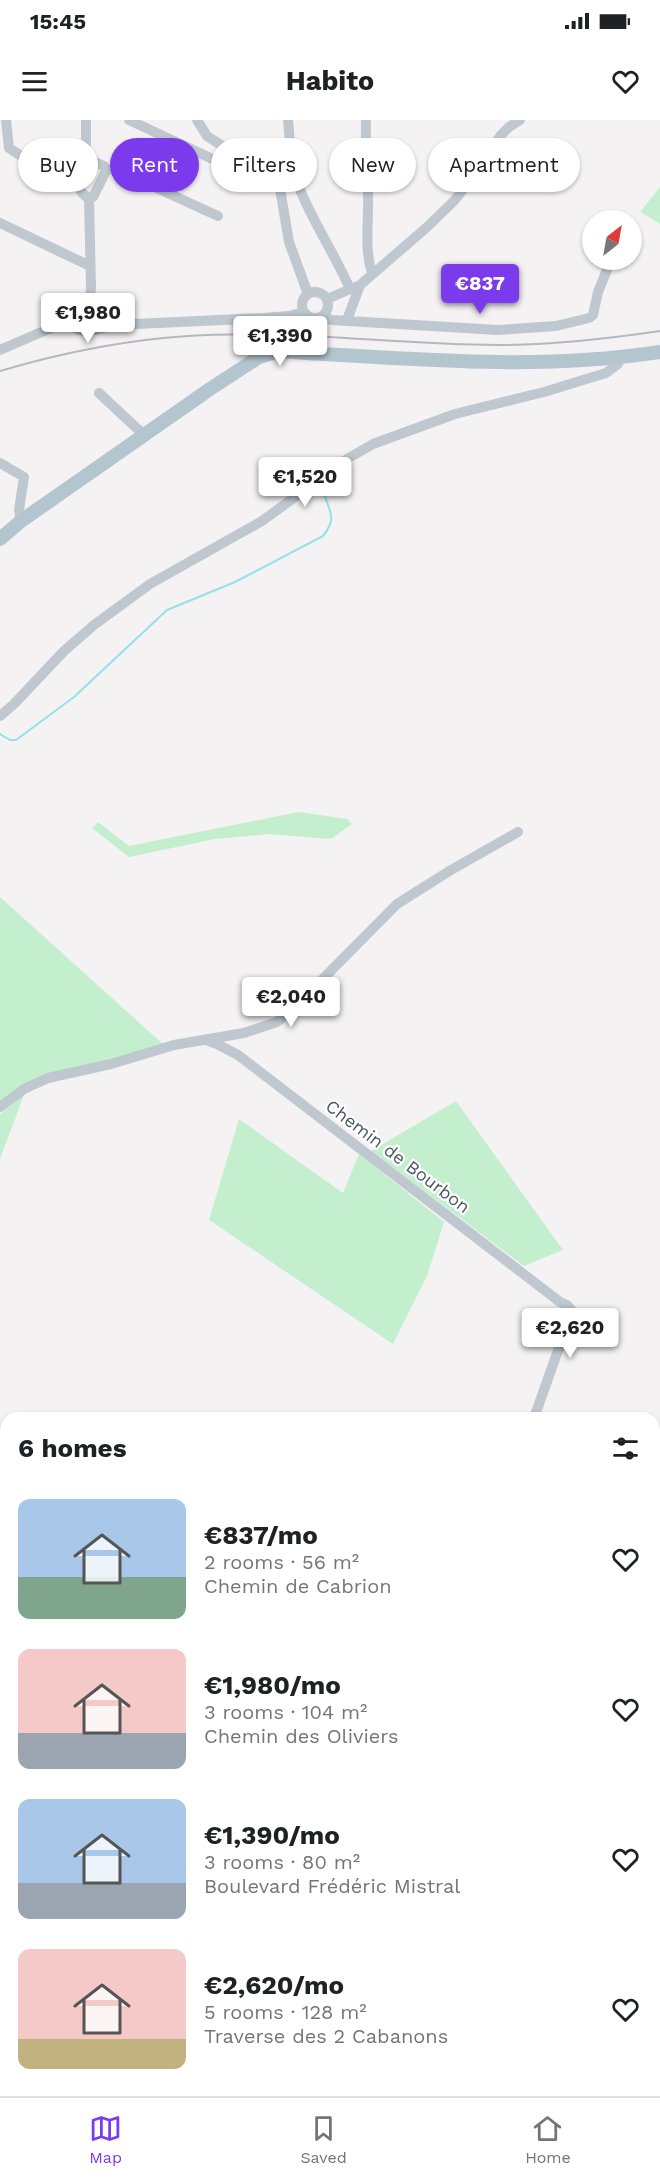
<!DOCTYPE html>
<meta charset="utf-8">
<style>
:root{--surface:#fff;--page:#f6f6f6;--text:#202124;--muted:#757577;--line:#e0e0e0;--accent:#7c3aed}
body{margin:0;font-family:"Work Sans",sans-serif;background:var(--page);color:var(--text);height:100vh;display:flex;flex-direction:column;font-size:22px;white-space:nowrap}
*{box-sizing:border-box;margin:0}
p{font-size:20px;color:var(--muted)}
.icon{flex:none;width:33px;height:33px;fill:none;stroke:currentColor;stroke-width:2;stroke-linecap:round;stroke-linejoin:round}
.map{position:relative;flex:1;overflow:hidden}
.drawer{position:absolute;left:0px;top:1292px;width:660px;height:686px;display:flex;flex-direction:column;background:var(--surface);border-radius:18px 18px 0 0;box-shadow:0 2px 4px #0004}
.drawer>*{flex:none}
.banner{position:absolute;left:18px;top:18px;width:624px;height:54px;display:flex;gap:12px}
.needle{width:39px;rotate:31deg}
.tools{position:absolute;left:582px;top:90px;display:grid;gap:12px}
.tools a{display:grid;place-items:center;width:60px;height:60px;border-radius:50%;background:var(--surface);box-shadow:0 2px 4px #0004;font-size:30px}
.price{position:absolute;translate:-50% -51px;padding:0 14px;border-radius:6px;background:#fff;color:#222;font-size:20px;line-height:39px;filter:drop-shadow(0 2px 3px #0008)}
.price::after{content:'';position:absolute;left:50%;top:36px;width:18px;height:14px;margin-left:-9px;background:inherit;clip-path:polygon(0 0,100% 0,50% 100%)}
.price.on{background:var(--accent);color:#fff}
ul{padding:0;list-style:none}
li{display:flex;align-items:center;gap:18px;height:150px;padding:0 18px}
li span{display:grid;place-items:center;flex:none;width:168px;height:120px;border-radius:12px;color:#555}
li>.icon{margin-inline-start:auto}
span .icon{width:72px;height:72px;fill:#fffc;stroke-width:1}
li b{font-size:26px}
h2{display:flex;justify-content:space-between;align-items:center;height:72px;padding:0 18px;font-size:26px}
.chip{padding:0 21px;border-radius:27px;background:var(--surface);box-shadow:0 2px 4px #0004;font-size:21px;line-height:54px}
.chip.on{background:var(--accent);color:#fff}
.status{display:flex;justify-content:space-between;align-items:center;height:42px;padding:0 30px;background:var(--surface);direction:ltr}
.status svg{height:16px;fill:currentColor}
header{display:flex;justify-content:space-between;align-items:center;height:78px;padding:0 18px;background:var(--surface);font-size:27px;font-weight:700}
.menu{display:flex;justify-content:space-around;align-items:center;height:84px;border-top:2px solid var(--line);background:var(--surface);font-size:16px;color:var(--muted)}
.menu a{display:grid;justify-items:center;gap:3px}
.menu .on{color:var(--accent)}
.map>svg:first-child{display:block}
</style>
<div class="status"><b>15:45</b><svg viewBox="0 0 49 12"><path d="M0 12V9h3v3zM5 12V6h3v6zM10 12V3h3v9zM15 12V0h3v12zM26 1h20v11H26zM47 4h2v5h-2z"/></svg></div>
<header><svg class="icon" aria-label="menu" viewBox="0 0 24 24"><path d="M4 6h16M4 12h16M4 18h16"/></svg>Habito<svg class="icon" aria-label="heart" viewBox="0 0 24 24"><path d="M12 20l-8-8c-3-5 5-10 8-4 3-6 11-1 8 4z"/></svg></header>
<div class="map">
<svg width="660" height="1976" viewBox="0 0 660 1976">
<rect width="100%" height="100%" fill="#f4f2f3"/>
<path fill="#c4efcf" d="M660 67V104L640 92Z
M299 692 347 699 352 704 331 719 269 714 215 719 129 737 92 708 98 702 129 726Z
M0 777 164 925 32 960 0 985Z
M24 975 0 1039V994Z
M456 981 563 1130 524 1146 371 1031Z
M239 999 343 1073 359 1034 444 1102 427 1156 393 1224 209 1100Z
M660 1343V1474L654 1471V1358Z"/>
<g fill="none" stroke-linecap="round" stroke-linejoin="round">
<path stroke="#92e2ea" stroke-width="2" d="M0 614 10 620H16L74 577 167 490 235 462 323 416C340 395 326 390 323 367
M654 1976 660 1970"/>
<path stroke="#bec8ce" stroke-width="10" d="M6 0 9 28 66 65 79 68
M86 0V29L90 43
M129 0 253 58
M197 0 207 16 221 25 261 42 278 57 289 122 308 174
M288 0C290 19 290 42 296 60 310 98 334 132 350 169
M366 0C365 25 368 49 368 75 369 100 364 129 372 153
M95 42 104 46 106 51 93 77 89 78C71 70 79 45 95 42Z
M105 49 117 50 124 53 218 96
M0 103 90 146
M302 185a13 13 0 1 1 26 0a13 13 0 1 1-26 0Z
M327 179 360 165 426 108 454 81 475 54 501 15 509 7 520 0
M323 196 331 200 498 210 556 206 589 198 593 195 598 172 609 145
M88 199 91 167 89 78
M347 200 360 165
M60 203C68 204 72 207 79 210 89 213 105 208 114 205L264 198 289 196 304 192
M0 230 74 198 79 197 114 205
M99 273 144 315
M0 343 24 357 19 390 21 401
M0 596 14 584 64 531 94 505 150 464 262 401 347 339 373 324 455 294 544 272 606 253 618 244 620 238
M206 920 217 924 238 935 560 1182 567 1185 572 1191 534 1298
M0 987 24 969 48 958 111 944 174 925 244 913 277 902 295 887 397 784 451 750 518 712
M0 1513 6 1514"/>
<path stroke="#b3c5cf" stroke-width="14" d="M0 419 21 401 210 269 259 237 279 231 307 233C425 240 543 250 660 232"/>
<path stroke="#b5b8bc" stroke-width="2" d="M0 251C61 233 124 220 188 216 291 209 394 225 497 225 552 225 606 219 660 211"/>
</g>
<g text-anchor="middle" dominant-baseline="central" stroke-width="4.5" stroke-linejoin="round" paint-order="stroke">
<g font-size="18" fill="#4a585f" stroke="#fff">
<text transform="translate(398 1036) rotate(37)">Chemin de Bourbon</text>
</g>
</g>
</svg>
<div class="tools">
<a><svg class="needle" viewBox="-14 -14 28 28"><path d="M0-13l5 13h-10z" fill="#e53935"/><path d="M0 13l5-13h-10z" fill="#757577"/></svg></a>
</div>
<b class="price on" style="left:480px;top:195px">€837</b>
<b class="price" style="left:88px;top:224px">€1,980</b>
<b class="price" style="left:280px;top:247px">€1,390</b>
<b class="price" style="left:305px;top:388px">€1,520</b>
<b class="price" style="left:291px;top:908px">€2,040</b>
<b class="price" style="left:570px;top:1239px">€2,620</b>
<div class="banner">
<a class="chip">Buy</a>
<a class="chip on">Rent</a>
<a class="chip">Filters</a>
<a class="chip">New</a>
<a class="chip">Apartment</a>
</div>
<section class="drawer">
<h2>6 homes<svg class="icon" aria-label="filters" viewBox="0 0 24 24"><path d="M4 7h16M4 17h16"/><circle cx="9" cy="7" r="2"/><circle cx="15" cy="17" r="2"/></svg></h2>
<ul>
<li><span style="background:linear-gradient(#a9c7e8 65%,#7fa58c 0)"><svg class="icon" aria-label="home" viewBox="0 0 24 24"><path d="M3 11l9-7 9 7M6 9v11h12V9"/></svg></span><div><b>€837/mo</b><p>2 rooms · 56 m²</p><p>Chemin de Cabrion</p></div><svg class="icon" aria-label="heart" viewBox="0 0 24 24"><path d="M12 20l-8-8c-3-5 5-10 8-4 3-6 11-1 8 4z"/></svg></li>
<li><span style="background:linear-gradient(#f6c9c9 70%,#9aa5b1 0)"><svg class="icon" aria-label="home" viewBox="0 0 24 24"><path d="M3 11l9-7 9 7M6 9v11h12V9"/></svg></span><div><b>€1,980/mo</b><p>3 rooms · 104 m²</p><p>Chemin des Oliviers</p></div><svg class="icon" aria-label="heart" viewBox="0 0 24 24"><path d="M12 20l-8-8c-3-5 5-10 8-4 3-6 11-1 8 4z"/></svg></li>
<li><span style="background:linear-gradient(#a9c7e8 70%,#9aa5b1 0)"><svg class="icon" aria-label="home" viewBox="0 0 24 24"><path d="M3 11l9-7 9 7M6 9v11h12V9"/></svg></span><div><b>€1,390/mo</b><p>3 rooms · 80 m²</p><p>Boulevard Frédéric Mistral</p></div><svg class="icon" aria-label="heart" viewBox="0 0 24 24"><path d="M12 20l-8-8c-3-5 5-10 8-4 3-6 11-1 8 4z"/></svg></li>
<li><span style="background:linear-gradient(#f6c9c9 75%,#c2b280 0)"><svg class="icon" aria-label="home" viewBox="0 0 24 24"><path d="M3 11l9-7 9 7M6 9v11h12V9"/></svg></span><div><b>€2,620/mo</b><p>5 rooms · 128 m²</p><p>Traverse des 2 Cabanons</p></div><svg class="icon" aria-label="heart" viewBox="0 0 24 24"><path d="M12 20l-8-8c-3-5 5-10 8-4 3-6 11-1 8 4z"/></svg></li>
</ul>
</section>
</div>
<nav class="menu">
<a class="on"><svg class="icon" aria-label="map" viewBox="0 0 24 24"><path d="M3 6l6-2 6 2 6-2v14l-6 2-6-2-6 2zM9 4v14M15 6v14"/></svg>Map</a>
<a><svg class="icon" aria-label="saved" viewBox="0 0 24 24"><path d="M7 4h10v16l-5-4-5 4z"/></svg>Saved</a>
<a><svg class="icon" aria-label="home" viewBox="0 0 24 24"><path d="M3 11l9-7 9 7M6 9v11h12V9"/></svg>Home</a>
</nav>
